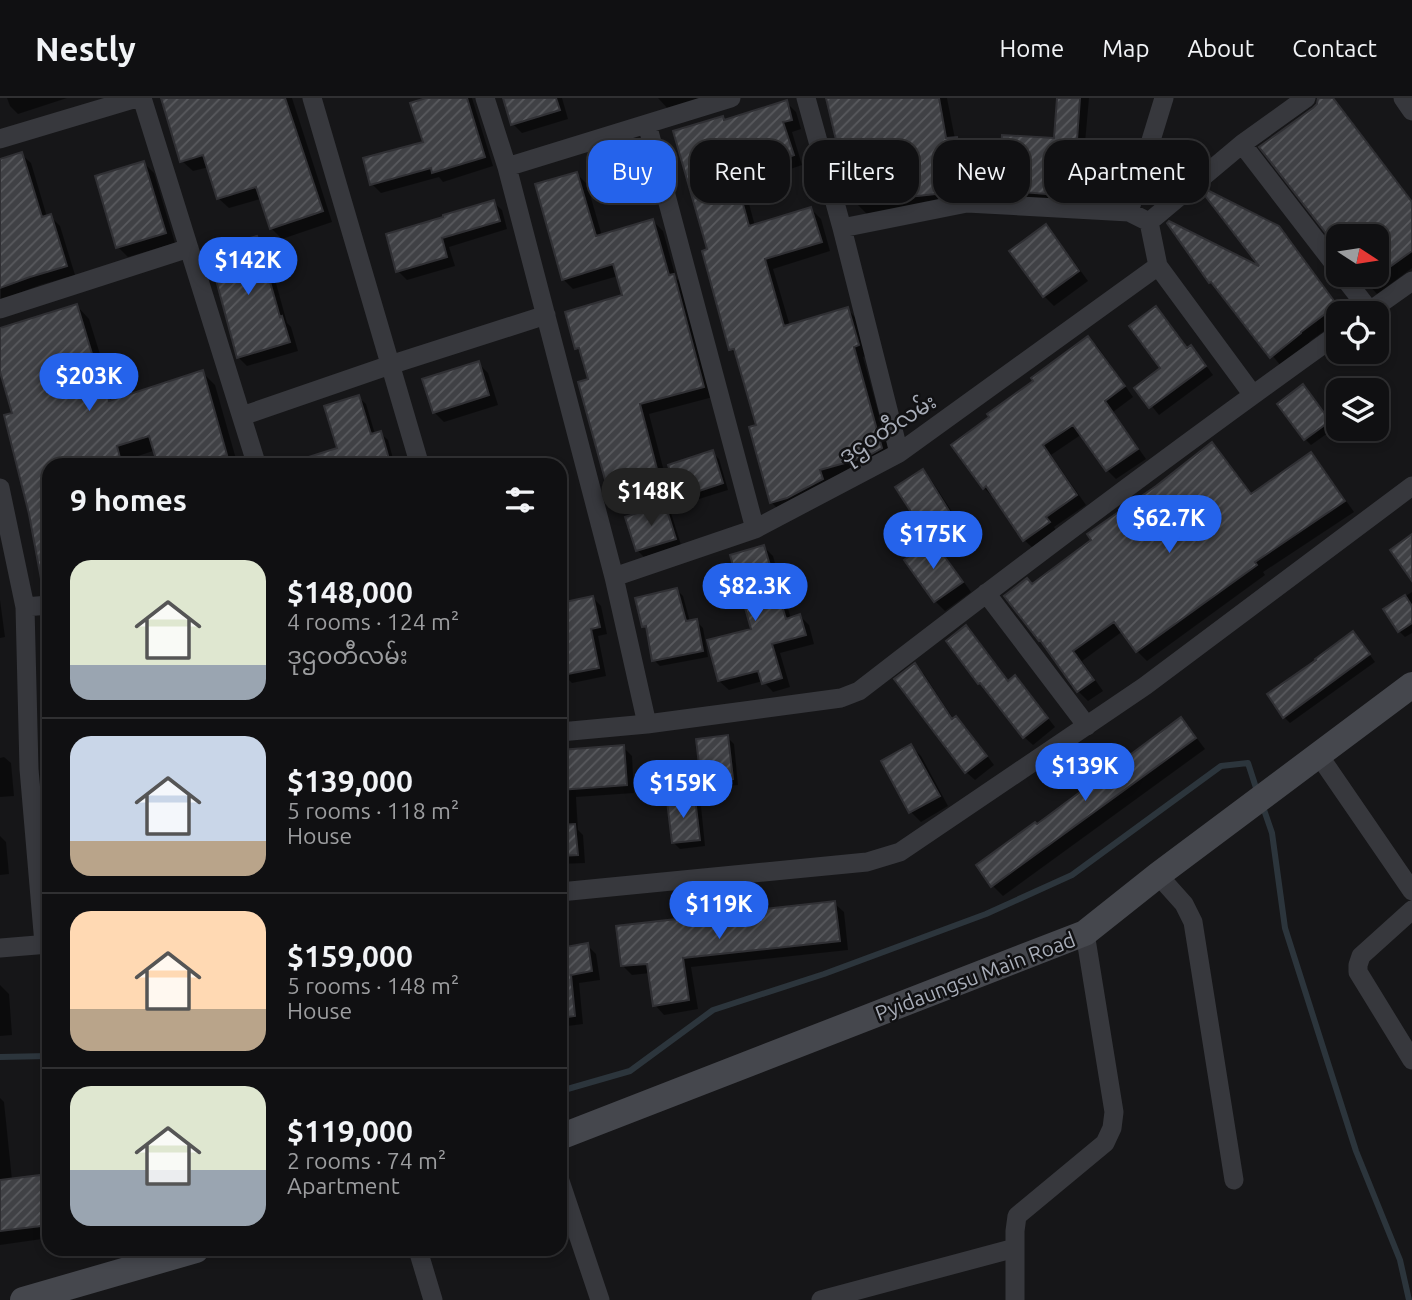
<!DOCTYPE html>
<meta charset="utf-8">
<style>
:root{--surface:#101012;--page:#19191b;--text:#f1f3f6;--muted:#9c9d9f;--line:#303032;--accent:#2563eb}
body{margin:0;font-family:Ubuntu,"Noto Sans Myanmar",sans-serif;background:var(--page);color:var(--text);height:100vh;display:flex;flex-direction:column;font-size:26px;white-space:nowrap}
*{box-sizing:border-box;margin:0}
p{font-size:23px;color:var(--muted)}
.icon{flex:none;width:38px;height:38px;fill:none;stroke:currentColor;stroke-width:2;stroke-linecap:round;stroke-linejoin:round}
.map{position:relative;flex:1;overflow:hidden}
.side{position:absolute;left:42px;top:360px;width:525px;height:798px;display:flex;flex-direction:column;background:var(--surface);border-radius:21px;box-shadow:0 4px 10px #0003,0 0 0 2px var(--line)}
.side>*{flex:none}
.banner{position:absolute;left:588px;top:42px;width:665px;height:63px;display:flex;gap:14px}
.needle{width:46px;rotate:102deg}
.controls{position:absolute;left:1326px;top:126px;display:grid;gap:14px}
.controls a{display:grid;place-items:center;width:63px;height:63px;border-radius:14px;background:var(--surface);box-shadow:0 4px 10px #0003,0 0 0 2px var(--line);font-size:35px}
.price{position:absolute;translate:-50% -60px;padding:0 16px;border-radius:24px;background:var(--accent);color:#fff;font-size:23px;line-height:46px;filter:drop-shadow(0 2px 4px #0008)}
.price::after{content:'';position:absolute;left:50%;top:42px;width:21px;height:16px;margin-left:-10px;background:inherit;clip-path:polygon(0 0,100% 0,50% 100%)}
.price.current{background:#222;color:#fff}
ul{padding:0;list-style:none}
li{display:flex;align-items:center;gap:21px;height:175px;padding:0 28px}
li+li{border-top:2px solid var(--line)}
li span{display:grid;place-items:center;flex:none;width:196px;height:140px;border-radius:21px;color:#555}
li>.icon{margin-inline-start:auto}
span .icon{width:84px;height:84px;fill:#fffc;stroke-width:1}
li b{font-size:30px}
h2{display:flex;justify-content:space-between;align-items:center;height:84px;padding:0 28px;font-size:30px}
.chip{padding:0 24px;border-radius:21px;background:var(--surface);box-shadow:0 4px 10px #0003,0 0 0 2px var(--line);font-size:24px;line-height:63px}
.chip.current{background:var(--accent);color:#fff}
header{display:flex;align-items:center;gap:42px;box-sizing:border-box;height:98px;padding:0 35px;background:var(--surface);border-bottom:2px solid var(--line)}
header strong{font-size:33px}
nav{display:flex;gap:38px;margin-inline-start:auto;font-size:24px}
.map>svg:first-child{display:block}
</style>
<header>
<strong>Nestly</strong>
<nav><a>Home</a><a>Map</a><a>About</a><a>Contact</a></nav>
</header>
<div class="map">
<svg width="1412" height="1202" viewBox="0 0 1412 1202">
<defs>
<pattern id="building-hatch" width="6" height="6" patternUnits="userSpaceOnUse" patternTransform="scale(1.75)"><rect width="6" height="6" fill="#404145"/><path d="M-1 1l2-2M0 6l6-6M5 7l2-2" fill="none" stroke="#595a5e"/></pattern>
</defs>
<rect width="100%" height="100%" fill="#161618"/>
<path fill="#0007" d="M7 0H67L18 16 10 8Z
M161 0H292L332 124 282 141 271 130 260 101 229 110 218 100 209 69 193 73 182 63Z
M432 0H472L493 68 443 84 439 79 381 95 372 86 425 45Z
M505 0H562L568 21 522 35 513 26Z
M658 0H708L669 12Z
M828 0H947L955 41 968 52 973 104 867 116 855 104 850 56 839 45Z
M1059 0H1089L1085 45 1119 49 1127 57 1121 104 1079 99 1078 105 1008 100 999 91 1055 42Z
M1321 0H1333L1337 5 1412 103V170L1377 196 1360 177H1377V138H1339L1314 11Z
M786 4 796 14 801 31 792 34 802 67 744 87 755 128 811 111 821 121 830 153 773 171 790 228 847 211 857 221 868 257 863 259 891 360 781 414 771 404 758 328 738 258 731 252 709 153 723 20 726 23Z
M21 56 31 65 47 119 50 118 60 128 75 177 40 187 1 202 0 63Z
M144 65 154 75 175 145 128 159 118 149Z
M577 76 587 86 602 138 653 123 663 133 676 180 684 188 713 299 649 316 666 381 618 394 608 384 591 282 583 257 576 250 624 198 618 178 573 191 563 181Z
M493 104 502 112 507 131 449 149 455 168 407 182 398 173 388 137Z
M1045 128 1055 138 1088 183 1054 208 1044 198Z
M1278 129 1289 140 1344 215H1339V222L1309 244 1310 245 1281 268 1211 184 1265 173Z
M257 140 266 149 287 225 291 229 298 253 247 268 238 259Z
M77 208 89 221 113 298 117 302 202 274 215 287 238 368H160L156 352 129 361 131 368H49V498L45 494 14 316 0 268V232Z
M1156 210 1164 219 1188 252 1191 249 1199 258 1213 277 1159 317 1137 290 1163 271Z
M1088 240 1098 249 1133 299 1113 314 1146 361 1116 381 1107 372 1082 336 1051 357 1086 407 1054 429 1058 435 1034 451 1024 442 995 398 993 399 984 390 1036 284Z
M478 265 488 275 498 307 444 324 434 314Z
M1309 295 1335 330 1311 347 1305 341Z
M358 299 366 306 375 336 380 335 388 342 395 368H286L339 352Z
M1212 347 1221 356 1252 397 1311 356 1320 366 1354 414 1263 474 1265 477 1147 563 1137 553 1123 533 1082 563 1103 593 1088 603 1078 593 1048 550 1006 498 1033 488 1094 443 1157 389Z
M712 354 719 361 728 392 686 405 680 399Z
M548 359 554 368H520Z
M922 373 932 383 960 426 933 444 942 453 971 494 945 513 935 503 906 462 934 442 925 433Z
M560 386 564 401 560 402Z
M665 408 671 415 681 447 644 459 637 452Z
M764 449 773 458 791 521 800 518 809 527 814 546 780 555 790 589 773 594 763 583 729 592 719 583 754 532Z
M677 492 683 498 690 524 696 523 703 530 708 559 660 568 654 562 649 533 644 528Z
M1412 494V535L1405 539 1399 533 1385 511Z
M593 500 601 508 607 536 598 538 606 578 572 585 564 577 560 557V507Z
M0 502 5 539 0 540Z
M1359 542 1375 564 1290 625 1284 619Z
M915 567 924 576 954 622 956 620 965 628 994 667 975 682 966 674 897 582Z
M49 568V723L47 721 43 663 40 569Z
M1009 584 1023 588 1055 629 1033 647 1024 639Z
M1181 621 1190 631 1205 651 1003 798 993 788 978 767 1037 728Z
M727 639 734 646 738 687 709 690 702 683Z
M566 647 571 653 623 649 632 658 634 695 576 699 578 732 583 737 585 765 560 766V648Z
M911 648 921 658 948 708 921 724 911 714Z
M4 659 11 665 14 698 0 699V660Z
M694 702 701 708 705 748 680 751 673 744Z
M0 738 6 744 9 776 0 777Z
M834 805 844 814 848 852 691 869 698 911 664 917 655 907 650 875 632 877 622 867Z
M565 846 569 850 587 847 596 856 600 882 579 885 583 926 560 929V847Z
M0 887 9 896 12 937 0 938Z
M0 1000 4 1004 12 1082 49 1078V1140L0 1147Z"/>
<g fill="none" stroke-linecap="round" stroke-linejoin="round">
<path stroke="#2c353c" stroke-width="6" d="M1262 706 1272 735 1285 830 1356 1053 1400 1162 1409 1202
M0 959 49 958
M560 991 564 992 630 973 713 912 824 876 986 816 1072 777 1221 668 1248 665 1258 696"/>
</g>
<path fill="url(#building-hatch)" stroke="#303034" stroke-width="2" d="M161 0H285L323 113 270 131 256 89 217 101 203 57 180 64Z
M426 0H467L485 59 432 75 431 70 370 87 363 60 423 44 410 5Z
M503 0H556L560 12 511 27Z
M826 0H939L946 40 957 39 963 93 853 105 847 44 837 46Z
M1057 0H1080L1077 42 1120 47 1113 97 1071 91 1070 98 998 92 1002 37 1054 40Z
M1318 0H1333L1412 104V153L1377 178V138H1339V152L1259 49 1313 10 1317 6Z
M787 2 792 22 783 24 794 57 735 77 749 128 811 109 822 144 765 161 784 228 848 209 859 247 854 249 882 350 866 359 820 372 823 381 787 400 770 405 749 329 756 327 734 251 729 252 719 215 702 153 707 151 673 33 723 18 724 22Z
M22 54 42 119 51 116 67 168 30 179 0 190V61Z
M144 63 166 135 116 150 95 78Z
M577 74 596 138 653 121 669 177 674 176 704 289 640 306 657 371 606 385 578 284 588 281 579 250 575 251 565 214 622 197 613 166 562 182 535 86Z
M1207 92 1279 128 1337 207 1301 234V235L1270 260 1211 184 1209 185 1167 125 1169 123 1259 168 1203 95Z
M494 102 500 123 442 140 447 159 396 174 386 136 443 119V117Z
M1046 126 1079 173 1043 199 1009 153Z
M257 138 280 219 282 218 290 244 237 260 208 152Z
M77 206 102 289 105 288 109 303 203 272 227 357 193 368H158L149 338 117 348 122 368H49V480L41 481 29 416 4 317 12 315 0 274V230Z
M1156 208 1187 250 1191 247 1206 268 1149 310 1134 290 1160 270 1129 228Z
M1088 238 1125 288 1105 303 1138 351 1106 373 1073 327 1043 347 1077 397 1046 419 1050 424 1023 443 986 388 983 391 951 347 989 319 987 316 1033 283 1031 280Z
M479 263 489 297 433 315 422 281Z
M1303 286 1330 323 1304 342 1277 306Z
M359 297 371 336 381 333 391 368H294L293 364 337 350 324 308Z
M1212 344 1251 396 1311 354 1345 403 1255 464 1257 467 1136 554 1114 524 1073 553 1094 582 1077 594 1040 542 1039 543 1004 498 1027 480 1032 486 1091 442 1087 436 1156 388Z
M713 352 723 385 678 400 668 367Z
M923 371 951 416 924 434 895 389Z
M665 406 676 441 636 453 625 419Z
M1412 436V483L1390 452Z
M932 441 963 484 934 504 904 462Z
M764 447 786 521 800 516 806 537 772 546 782 580 762 586 758 573 718 583 707 542 751 531 730 457Z
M677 490 686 523 697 521 703 553 652 563 646 528 642 529 635 500Z
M1405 497 1412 508V525L1398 534 1383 511Z
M593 498 600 529 591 531 599 570 562 577 560 567V505Z
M966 527 1008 583 1015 577 1048 620 1023 640 980 585 978 586 946 543Z
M1353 533 1370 556 1283 620 1267 596 1316 562 1315 561Z
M915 565 952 621 956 618 987 658 965 675 894 581Z
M1181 619 1196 640 991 789 976 767 1035 724 1037 726Z
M728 637 733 681 701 684 696 641Z
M911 646 940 698 909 715 881 663Z
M624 647 627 687 560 692V652Z
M695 700 700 742 672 745 667 703Z
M575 726 578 757 560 758V727Z
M835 803 840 843 683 860 689 902 653 908 647 866 621 868 616 828Z
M588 845 592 873 571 877 575 918 560 920V850Z
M49 1076V1127L0 1133V1082Z"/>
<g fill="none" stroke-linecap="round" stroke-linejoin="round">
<path stroke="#37383d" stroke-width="19" d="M142 0 257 368
M312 0 420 368
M485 0 507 69 614 479 647 626
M806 0 842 130 899 355
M1403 0 1412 13
M647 26 755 431
M0 41 137 0
M1242 46 1339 172
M507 69 731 0
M1129 114 1164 0
M1149 124 1158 168 1253 297
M842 130 967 105 1129 114 1149 124 1242 46 1306 0
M1342 177 1370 213
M0 211 189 150
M1367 215 1412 183
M242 318 390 267 546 217
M0 390 25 509 29 671 44 846
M614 479 755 431 899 355 1158 168
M986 495 1087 628
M25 509 49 507
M560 634 647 626 841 600 859 593C1017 471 1177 351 1339 235
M1318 656 1412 793
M1158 777 1184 806 1193 824 1234 1082
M560 794 867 764 900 754 1145 588 1412 388
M1412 812 1361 858 1358 867V874L1412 962
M0 850 49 846
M560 1083 600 1202
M418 1152 433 1202
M821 1202 1015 1150
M1015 1202V1133L1017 1118 1105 1045 1112 1030 1114 1014 1085 835"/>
<path stroke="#45474d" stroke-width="26" d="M560 1039 1085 835 1158 777 1412 587
M23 1202 196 1152"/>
</g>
<g text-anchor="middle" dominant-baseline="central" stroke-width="5" stroke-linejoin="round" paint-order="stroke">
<g font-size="21" fill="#a8adb8" stroke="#111113">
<text transform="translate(887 330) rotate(-32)">ဒုဌဝတီလမ်း</text>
<text transform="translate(975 878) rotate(-21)">Pyidaungsu Main Road</text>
</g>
</g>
</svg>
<div class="controls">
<a><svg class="needle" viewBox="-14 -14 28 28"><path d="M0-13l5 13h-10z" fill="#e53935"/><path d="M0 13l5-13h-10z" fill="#9c9d9f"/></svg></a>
<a><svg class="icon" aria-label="locate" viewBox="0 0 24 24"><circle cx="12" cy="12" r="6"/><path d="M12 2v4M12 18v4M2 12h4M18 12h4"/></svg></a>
<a><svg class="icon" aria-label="layers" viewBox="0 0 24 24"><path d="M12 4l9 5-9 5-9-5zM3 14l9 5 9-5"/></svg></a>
</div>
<b class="price" style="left:248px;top:199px">$142K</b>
<b class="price" style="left:89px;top:315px">$203K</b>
<b class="price current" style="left:651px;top:430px">$148K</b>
<b class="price" style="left:1169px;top:457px">$62.7K</b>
<b class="price" style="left:933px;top:473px">$175K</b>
<b class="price" style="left:755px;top:525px">$82.3K</b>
<b class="price" style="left:1085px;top:705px">$139K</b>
<b class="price" style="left:683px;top:722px">$159K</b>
<b class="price" style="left:719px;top:843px">$119K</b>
<div class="banner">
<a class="chip current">Buy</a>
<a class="chip">Rent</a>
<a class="chip">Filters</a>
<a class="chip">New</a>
<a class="chip">Apartment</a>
</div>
<section class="side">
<h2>9 homes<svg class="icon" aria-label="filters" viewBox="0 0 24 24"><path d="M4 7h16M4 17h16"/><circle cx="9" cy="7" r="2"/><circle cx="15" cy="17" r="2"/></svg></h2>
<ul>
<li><span style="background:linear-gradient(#dfe7d0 75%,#9aa5b1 0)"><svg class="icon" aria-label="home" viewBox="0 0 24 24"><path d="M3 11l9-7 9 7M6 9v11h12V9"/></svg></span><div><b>$148,000</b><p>4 rooms · 124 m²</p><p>ဒုဌဝတီလမ်း</p></div></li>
<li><span style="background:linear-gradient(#c9d6e8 75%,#b9a48a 0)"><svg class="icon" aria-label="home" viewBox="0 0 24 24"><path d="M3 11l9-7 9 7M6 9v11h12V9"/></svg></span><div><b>$139,000</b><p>5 rooms · 118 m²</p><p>House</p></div></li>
<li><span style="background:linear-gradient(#ffd9b3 70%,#b9a48a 0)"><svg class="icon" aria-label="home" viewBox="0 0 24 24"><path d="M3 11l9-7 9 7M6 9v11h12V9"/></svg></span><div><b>$159,000</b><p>5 rooms · 148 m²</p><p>House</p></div></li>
<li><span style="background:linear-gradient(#dfe7d0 60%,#9aa5b1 0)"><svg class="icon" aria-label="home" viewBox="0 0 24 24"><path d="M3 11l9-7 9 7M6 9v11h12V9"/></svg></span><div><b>$119,000</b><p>2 rooms · 74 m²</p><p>Apartment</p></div></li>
</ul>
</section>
</div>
